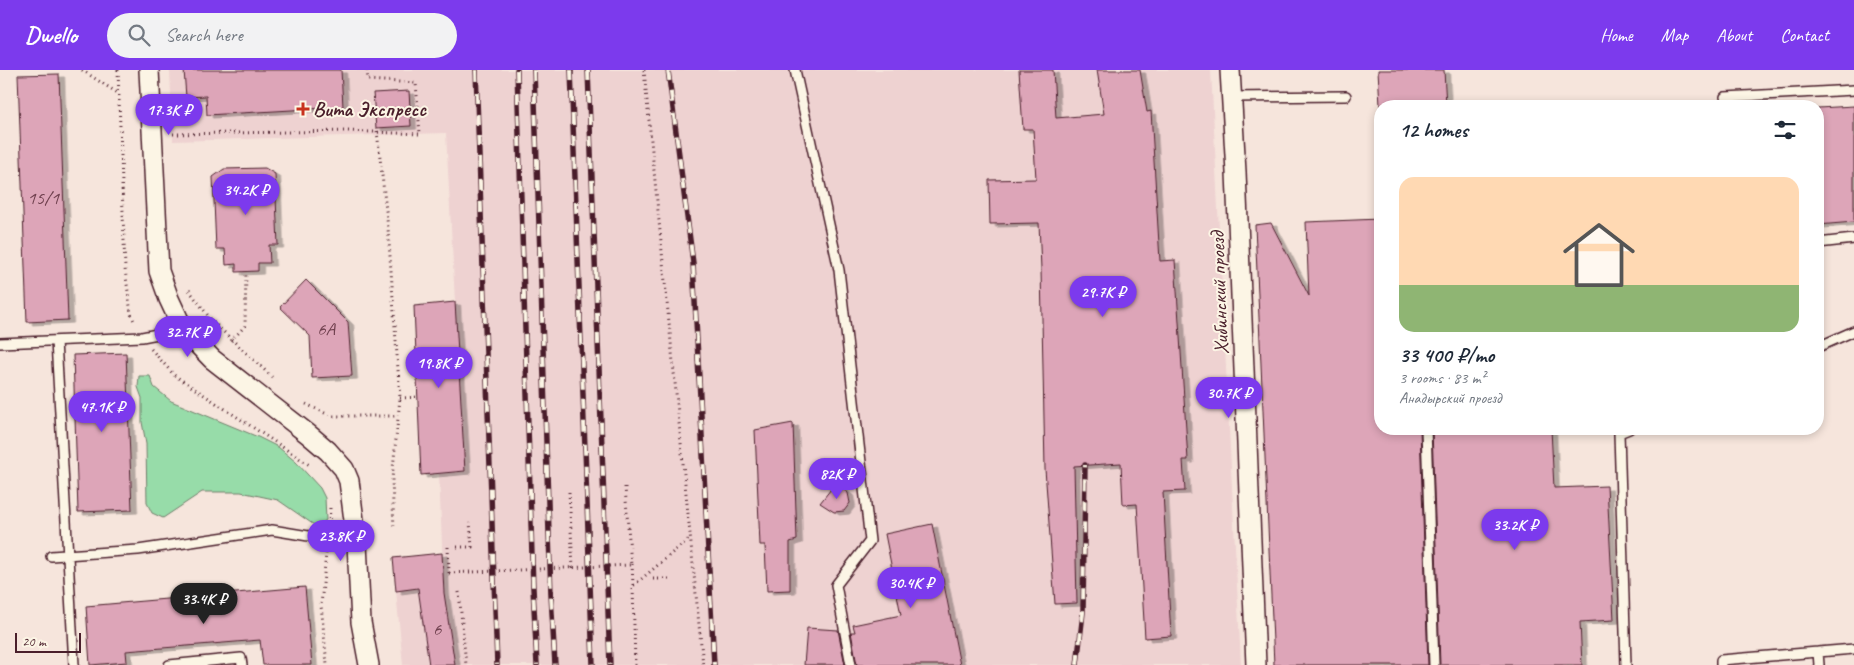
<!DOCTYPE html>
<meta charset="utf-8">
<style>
:root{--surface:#fff;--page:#f2f2f3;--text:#1f2937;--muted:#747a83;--line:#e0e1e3;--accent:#7c3aed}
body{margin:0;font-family:Caveat,sans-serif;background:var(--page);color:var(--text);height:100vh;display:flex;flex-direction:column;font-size:19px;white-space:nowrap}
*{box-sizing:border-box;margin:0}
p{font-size:16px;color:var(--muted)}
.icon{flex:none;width:28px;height:28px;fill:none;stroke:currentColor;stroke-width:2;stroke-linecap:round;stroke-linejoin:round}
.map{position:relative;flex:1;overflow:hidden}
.panel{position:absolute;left:1374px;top:30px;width:450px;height:335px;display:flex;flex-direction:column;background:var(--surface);border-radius:20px;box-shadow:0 2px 8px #0003}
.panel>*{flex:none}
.scale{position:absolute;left:15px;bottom:12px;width:66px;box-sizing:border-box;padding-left:5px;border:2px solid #4a1f2b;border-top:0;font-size:14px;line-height:18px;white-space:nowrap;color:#4a1f2b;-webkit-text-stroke:4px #fcf5e5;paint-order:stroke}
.price{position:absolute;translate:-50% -42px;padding:0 11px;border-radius:18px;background:var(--accent);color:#fff;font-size:16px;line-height:32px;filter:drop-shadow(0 1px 2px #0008)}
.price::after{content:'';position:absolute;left:50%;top:30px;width:15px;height:11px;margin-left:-8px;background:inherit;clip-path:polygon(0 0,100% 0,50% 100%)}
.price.selected{background:#222;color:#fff}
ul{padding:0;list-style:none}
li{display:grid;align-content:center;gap:10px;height:265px;padding:0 25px}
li+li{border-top:1px solid var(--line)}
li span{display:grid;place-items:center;height:155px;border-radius:15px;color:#555}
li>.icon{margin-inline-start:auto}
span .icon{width:90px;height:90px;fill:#fffc;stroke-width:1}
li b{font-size:21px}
h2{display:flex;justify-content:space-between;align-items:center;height:60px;padding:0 25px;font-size:21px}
header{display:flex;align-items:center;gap:30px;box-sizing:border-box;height:70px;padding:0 25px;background:var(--accent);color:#fff}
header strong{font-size:24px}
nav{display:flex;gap:28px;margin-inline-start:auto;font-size:18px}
.search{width:350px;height:45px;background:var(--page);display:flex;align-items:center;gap:12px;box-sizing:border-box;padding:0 18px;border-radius:28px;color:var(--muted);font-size:19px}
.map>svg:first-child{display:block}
</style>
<header>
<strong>Dwello</strong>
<div class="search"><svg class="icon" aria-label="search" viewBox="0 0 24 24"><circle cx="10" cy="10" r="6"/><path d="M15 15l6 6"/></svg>Search here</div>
<nav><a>Home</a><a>Map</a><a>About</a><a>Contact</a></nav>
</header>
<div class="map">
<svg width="1854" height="595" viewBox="0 0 1854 595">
<defs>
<filter id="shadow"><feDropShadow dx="5.5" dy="3" stdDeviation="0" flood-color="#0004"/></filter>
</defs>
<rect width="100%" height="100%" fill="#f6e5dc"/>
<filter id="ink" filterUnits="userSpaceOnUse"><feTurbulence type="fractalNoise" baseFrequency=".02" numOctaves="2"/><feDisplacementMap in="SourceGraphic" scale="10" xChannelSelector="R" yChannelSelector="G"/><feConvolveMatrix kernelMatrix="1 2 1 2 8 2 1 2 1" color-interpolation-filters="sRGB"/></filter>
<g filter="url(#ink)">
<path fill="#eed2d1" d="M170 0H1211L1241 595H403L396 521 418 518 444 523 439 404 421 405 414 236 455 232 446 63 173 71Z"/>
<path fill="#97dca9" stroke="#707e6a" d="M139 306H150L154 317 171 331 258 367 278 377 296 392 320 418 325 428 326 450 317 457 278 430 241 422H202L163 448 152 443 147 433 146 374 142 352V328L138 317Z"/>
<path fill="#dda5b8" stroke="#4a1f2b" filter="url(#shadow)" d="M184 0H341L343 37 207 45 206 26 186 27Z
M1019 0H1053L1056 48 1104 44 1097 0H1140L1147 42 1151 41 1160 191 1175 190 1188 390H1183L1185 421 1163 422 1171 566 1145 568 1137 434 1123 435 1121 393 1074 396 1077 533 1055 534 1045 399 1041 199 1039 153 990 154 989 110 1036 109 1033 59H1023Z
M1378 0H1444L1446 36H1380Z
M59 4 68 250 27 252 18 5Z
M409 21 411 56 376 58 373 23Z
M1854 36V152L1818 155V38Z
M265 98 275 104 278 175H269L270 193H258V201L236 202V194L226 195 225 179H216L213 107 224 99Z
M1380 149V359H1420L1428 595H1274L1255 155 1271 153 1309 226 1306 152Z
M306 210 348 252 352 306 312 308 310 266 280 237Z
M455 232 465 401 421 405 414 236Z
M126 283 132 440 78 442 73 285Z
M793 353 797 470 790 472V520L767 521 765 475H760L755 360Z
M1432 359H1551L1554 418 1607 416 1614 550 1580 552 1582 595H1440Z
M841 417 848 423 850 433 844 441 834 442 820 433 831 419Z
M932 454 960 595H857L851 562H855L853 555 901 545 885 464Z
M442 483 444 523 455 595H429L418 518 396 521 393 488Z
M305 517 312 595H263L260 570 126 581 127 592 90 595 86 536Z
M807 558 838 560 845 595H804Z"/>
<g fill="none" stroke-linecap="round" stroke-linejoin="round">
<defs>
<path id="lane" d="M795 0 839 200 870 471 836 515 851 595
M1231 27 1346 26
M1725 27 1854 20
M1818 173 1854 169
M56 271 74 595
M0 273 142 267 183 259
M1818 277 1854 261
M1426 359 1434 595
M1619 359V363L1629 359
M1619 363 1626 595
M51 486 138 480 272 460 357 474
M1818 582 1854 579
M169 595 241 588 242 595
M1721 595V590L1818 582 1819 595"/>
<path id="street" d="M149 0 159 201 169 229 183 259 212 289 308 364 328 381 344 399 349 411 357 474 361 552 369 595
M1230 0 1236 102 1256 595"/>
</defs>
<use href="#lane" stroke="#4a1f2b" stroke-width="12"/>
<use href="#street" stroke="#4a1f2b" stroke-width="22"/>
<path stroke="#4a1f2b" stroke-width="3" stroke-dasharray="1 4" stroke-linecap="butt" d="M82 0 119 24
M118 0 125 199 131 244 135 253
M644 0 703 595
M377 61 388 158 400 328 392 409 394 459
M173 64 347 61 420 64 416 13 368 10 367 0
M189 220 212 251 272 307
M231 271 245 256 246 201
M151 279 174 305 311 396
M400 328 418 327
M306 334 331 346H398
M625 417 631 495
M569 422 573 498
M329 454 330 438
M326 483 321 535 327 595
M632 494 633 515
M449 503 448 477H472L470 452
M653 509H669
M459 522 466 595
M635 595 633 516 690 468"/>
<use href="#lane" stroke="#fcf5e5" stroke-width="9"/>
<use href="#street" stroke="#fcf5e5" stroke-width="19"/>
<defs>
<path id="rail" d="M476 0 497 595
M517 0 533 518 537 595
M534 0 551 525 555 595
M571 0 593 595
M588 0 610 595
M668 0 693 193 714 595
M1077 595 1083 543 1085 395"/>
</defs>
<use href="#rail" stroke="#4a1f2b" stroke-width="5.5"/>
<use href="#rail" stroke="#fcf5e5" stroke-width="4" stroke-dasharray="11" stroke-linecap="butt"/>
<path stroke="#4a1f2b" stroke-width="3" stroke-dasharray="1 4" stroke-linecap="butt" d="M449 503 631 495"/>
</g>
</g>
<path fill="#c8321e" stroke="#fcf5e5" stroke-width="2" d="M300.5 31.5h5v5h5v5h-5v5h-5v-5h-5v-5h5z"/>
<g text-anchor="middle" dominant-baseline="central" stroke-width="4" stroke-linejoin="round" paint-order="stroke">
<g font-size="19" fill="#6f404e">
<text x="43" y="128">15/1</text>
<text x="326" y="259">6А</text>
<text x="437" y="559">6</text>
</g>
<g font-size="21" font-weight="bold" fill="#4a1f2b" stroke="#fcf5e5" text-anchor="start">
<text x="313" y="39">Вита Экспресс</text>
</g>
<g font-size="21" fill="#4a1f2b" stroke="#fcf5e5">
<text transform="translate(1219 223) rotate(-92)">Хибинский проезд</text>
</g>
</g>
</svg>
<div class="scale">20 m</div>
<b class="price" style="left:169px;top:66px">17.3K ₽</b>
<b class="price" style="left:246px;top:146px">34.2K ₽</b>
<b class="price" style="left:1103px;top:248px">29.7K ₽</b>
<b class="price" style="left:188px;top:288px">32.7K ₽</b>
<b class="price" style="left:439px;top:319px">19.8K ₽</b>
<b class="price" style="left:1229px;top:349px">30.7K ₽</b>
<b class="price" style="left:102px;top:363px">47.1K ₽</b>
<b class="price" style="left:837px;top:430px">82K ₽</b>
<b class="price" style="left:1515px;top:481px">33.2K ₽</b>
<b class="price" style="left:341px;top:492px">23.8K ₽</b>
<b class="price" style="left:911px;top:539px">30.4K ₽</b>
<b class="price selected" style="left:204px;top:555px">33.4K ₽</b>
<section class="panel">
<h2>12 homes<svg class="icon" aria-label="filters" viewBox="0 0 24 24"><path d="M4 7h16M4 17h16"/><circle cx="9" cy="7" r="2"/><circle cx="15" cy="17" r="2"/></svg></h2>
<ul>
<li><span style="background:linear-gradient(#ffd9b3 70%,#8fb573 0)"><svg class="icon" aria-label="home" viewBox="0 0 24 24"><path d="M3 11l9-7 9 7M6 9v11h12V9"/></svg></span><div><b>33 400 ₽/mo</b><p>3 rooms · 83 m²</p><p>Анадырский проезд</p></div></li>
</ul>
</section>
</div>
